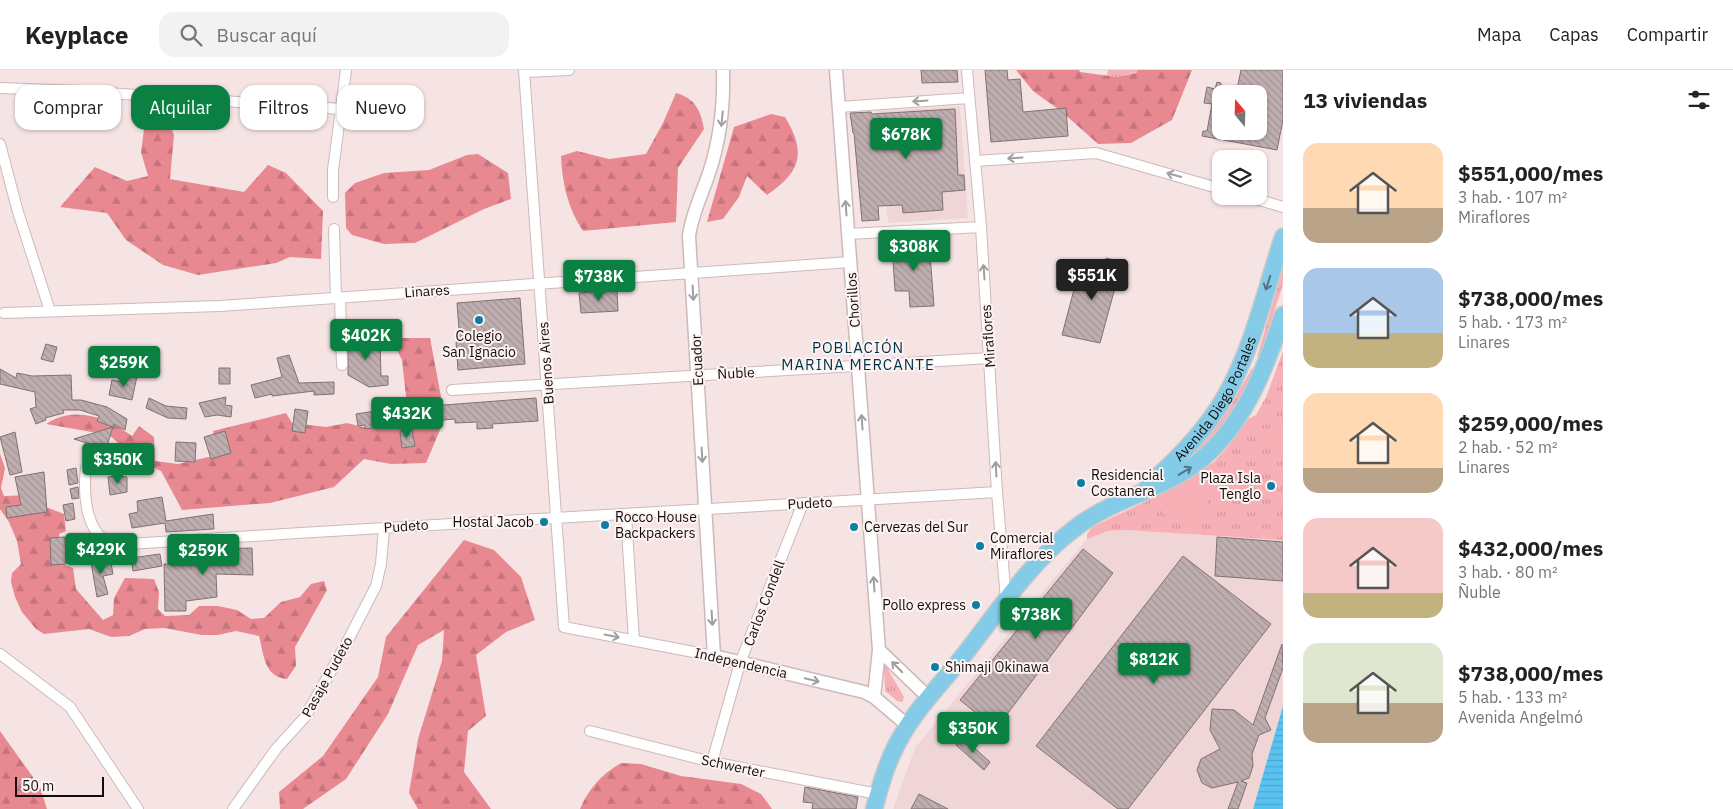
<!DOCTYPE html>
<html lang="es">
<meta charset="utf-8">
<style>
:root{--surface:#fff;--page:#f2f2f2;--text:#222;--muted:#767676;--line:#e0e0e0;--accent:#0b8043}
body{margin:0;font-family:"IBM Plex Sans",sans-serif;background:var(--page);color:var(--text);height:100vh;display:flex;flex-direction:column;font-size:19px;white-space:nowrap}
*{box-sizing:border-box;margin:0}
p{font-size:16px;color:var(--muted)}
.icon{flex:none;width:28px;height:28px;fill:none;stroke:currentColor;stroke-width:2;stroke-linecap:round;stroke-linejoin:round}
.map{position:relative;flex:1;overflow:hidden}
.drawer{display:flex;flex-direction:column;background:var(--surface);width:450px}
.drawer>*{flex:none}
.guide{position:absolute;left:15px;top:15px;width:475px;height:45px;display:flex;gap:10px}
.needle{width:32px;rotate:341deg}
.buttons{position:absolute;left:1212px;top:15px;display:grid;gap:10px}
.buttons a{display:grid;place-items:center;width:55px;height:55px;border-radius:10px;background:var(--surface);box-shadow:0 1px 4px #0004;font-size:25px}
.scale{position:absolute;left:15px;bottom:12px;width:89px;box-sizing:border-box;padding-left:5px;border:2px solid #120c0c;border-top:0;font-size:14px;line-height:18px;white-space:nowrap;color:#120c0c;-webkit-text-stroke:4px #fef3f3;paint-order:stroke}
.price{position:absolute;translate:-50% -42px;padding:0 11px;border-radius:5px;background:var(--accent);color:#fff;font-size:16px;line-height:32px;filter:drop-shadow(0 1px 2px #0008)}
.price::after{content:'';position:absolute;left:50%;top:30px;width:15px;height:11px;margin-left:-8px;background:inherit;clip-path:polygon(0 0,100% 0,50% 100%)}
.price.selected{background:#222;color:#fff}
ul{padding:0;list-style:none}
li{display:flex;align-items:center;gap:15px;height:125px;padding:0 20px}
li span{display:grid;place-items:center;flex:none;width:140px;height:100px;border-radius:15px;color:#555}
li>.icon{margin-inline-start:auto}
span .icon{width:60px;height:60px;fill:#fffc;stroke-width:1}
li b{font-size:21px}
h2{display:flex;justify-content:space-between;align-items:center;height:60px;padding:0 20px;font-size:21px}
.pill{padding:0 18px;border-radius:15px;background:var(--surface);box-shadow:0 1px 4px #0004;font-size:18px;line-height:45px}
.pill.selected{background:var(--accent);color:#fff}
header{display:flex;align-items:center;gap:30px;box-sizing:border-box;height:70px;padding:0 25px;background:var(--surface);border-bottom:1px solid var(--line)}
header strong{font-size:24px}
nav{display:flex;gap:28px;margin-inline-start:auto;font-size:18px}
.search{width:350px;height:45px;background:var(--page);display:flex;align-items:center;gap:12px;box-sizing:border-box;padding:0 18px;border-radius:15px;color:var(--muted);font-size:19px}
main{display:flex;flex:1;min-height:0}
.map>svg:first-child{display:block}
</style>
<header>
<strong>Keyplace</strong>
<div class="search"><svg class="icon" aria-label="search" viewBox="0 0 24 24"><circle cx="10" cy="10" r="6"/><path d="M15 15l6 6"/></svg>Buscar aquí</div>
<nav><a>Mapa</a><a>Capas</a><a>Compartir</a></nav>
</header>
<main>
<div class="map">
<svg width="1283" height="739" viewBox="0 0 1283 739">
<defs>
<pattern id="grass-tufts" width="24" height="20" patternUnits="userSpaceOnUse" patternTransform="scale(1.25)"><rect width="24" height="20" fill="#f7b0b6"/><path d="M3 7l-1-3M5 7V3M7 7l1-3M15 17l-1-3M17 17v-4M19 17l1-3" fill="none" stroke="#d3969b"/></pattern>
<pattern id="forest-firs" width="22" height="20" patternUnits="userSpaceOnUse" patternTransform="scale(1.25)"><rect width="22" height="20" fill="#e88891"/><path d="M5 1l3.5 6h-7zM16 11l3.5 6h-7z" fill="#c6747c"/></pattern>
<pattern id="water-rules" width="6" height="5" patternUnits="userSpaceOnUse" patternTransform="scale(1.25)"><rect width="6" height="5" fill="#59c2f1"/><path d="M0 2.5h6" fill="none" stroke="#4ca6cd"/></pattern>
<pattern id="building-back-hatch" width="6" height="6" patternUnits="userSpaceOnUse" patternTransform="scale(1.25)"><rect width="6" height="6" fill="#bfaeaf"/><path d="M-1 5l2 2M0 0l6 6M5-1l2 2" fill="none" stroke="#a39495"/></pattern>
</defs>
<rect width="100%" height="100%" fill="#f6e4e5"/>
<path fill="#efd5d6" d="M960 36 968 148 888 153 878 41Z
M1125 460 1283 470V636L1253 739H893L915 678 1055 507 1087 469 1108 461Z"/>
<path fill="url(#grass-tufts)" d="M1108 0H1138L1137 2 1117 7 1107 6Z
M1283 198V214L1260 286 1257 287Z
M1283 281V470L1125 460 1108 461 1087 469V464L1092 457 1176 417 1214 392 1227 378 1246 350 1256 345 1266 327Z
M1252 298 1254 301C1238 335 1220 362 1192 388L1191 385 1206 370 1227 342Z
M886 596 904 627 902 632 897 631 885 621 884 597Z"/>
<path fill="url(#forest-firs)" d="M1016 0H1079L1080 2 1117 7 1136 3 1138 0H1192L1172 50 1131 73 1098 74 1061 41 1033 21Z
M676 23C695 28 701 41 704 59L678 98 676 152 583 161C568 139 562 113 561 86L577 81 609 89 646 84 663 53Z
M771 44 785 47C806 82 802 101 767 125L747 106 739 127 723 149 707 152 734 57Z
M146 45 168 50 174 65 170 109 244 122 268 95 286 103 323 141 321 189 290 187 276 193 198 205 163 195 126 170 107 143 60 137 95 97 127 111 148 106 141 82Z
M478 84 508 103 511 129 484 139 415 173 384 174 352 165 346 158 345 123 355 113 384 103 429 100 467 85Z
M391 268H430L445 348 426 393 391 394 364 389 334 417 270 433 182 440 161 401 138 390 109 365 46 354C74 335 107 347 132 366L139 356 154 367 155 391 178 394 217 385 213 361 286 343 292 353 326 357 347 353 367 358 398 353 408 345 402 290Z
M0 384 5 398 1 418 4 426 32 425 46 437 64 444 66 461 59 464 63 494 73 498 76 519 103 550 113 545 114 528 125 508 154 509 159 522 158 539 165 546 189 545 199 536H218L237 540 251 549 264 548 281 532 300 527 311 514 324 511 327 520 295 577 296 596 287 609C264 607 264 585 259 566L236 561 218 565H202L164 558 145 559 129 566 111 567 89 559 44 564 36 559 22 542 15 527 11 512 12 503 21 494 17 471 9 452 0 439Z
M464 470 494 480 521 507 535 550 506 562 476 585 486 646 468 661 464 702 491 739H418L409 723 418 669 442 591 444 560 418 575 388 644 346 709 303 739H280L279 722 323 686 378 607 386 567Z
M0 661 40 717 47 739H0Z
M621 693 641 694 681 706 741 714 761 724 772 739H580C589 718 601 705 621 693Z"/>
<path fill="#f7b0b6" d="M1281 349 1283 350V377L1270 365Z
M1242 389 1245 393 1234 409C1209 404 1198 434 1219 447V454C1202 453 1152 458 1163 428Z
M1136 444 1146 454 1121 452 1122 450Z"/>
<path fill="url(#water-rules)" d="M1283 636V739H1253Z"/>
<path fill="url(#building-back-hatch)" stroke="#817172" d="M921 0H957L958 12 922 13Z
M985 0H1007L1008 10 1020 9 1023 42 1066 38 1068 66 991 72Z
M1241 0H1283V50L1277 80 1202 66 1203 61H1207L1212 34 1204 33 1207 17 1215 19 1217 12 1221 13V61H1259V24H1236Z
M955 39 958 105H964L965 120 942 122 943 140 903 143 902 135 878 136 879 150 862 151 854 63H853L850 43 871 42 872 44Z
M929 171 934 236 910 237 909 221H895L892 174Z
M1106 188 1122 192 1100 273 1062 265 1081 193 1104 197Z
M617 220 618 241 581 243 579 223Z
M520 228 525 294 458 300 456 272H460L457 233Z
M373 265 372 273 380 272 381 306H388V315L369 317 348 305V267Z
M46 274 57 277 53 292 41 289Z
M289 285 299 313 334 312V324L314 325V321L272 326V324L255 328 251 315 282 307 277 288Z
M219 298H230V314H219Z
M0 299 16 308 17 303 32 306 71 305 72 330H81L107 337 127 349 125 360 114 354 113 357 97 351 99 346 80 340H63L64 343 45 348 46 350 36 354 30 339 36 337 35 322 0 314Z
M128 304 137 306 132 330 109 325 112 310 126 313Z
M226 327 225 335 232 336 231 347 217 345 205 347 199 333Z
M149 328 166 336 187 338 186 349 168 348 146 338Z
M536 328 538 351 492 354 493 358 477 359V352L455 353V349L432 351 431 336Z
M395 338 397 355 365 359V355L358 356 356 344Z
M295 339 308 341 305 363 292 361Z
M113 357 106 379 74 369Z
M412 360 415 376 402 378 400 362Z
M225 361 231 383 211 389 204 367Z
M15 362 22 402 10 405 0 367Z
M176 372 196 373 195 392 175 391Z
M76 398 78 413 69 415 67 400Z
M44 402 47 442 7 448 6 437 21 435 15 407Z
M118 406 127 407V422L110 425 108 407Z
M78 417 79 428 72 429 70 419Z
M162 427 166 451 213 444 214 459 166 462 165 453 132 458 129 444 138 442 137 431Z
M73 433 75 449 66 451 63 435Z
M65 467 66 494 51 495 50 468Z
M1217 467 1283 472V511L1215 506Z
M252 478 253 505 216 504 217 527 186 531V541H165L164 494H186V485L217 484V479Z
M1083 479 1113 503 996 659 960 630Z
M160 484 162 496 133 501 131 488Z
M1183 486 1271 554 1128 739H1118L1036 676Z
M110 488 113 504 103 506 108 524 97 527 91 492Z
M1282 574 1283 598 1265 648 1271 660 1259 665 1252 684 1253 696 1249 708 1241 711 1247 713 1238 739H1228L1238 712 1212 718 1202 713 1197 700 1201 689 1220 679 1210 660 1212 639 1234 640 1253 655Z
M963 668 990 692 984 700 956 675Z
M805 717 858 727 856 739H812L813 733 803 732Z
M919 724 948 739H911Z"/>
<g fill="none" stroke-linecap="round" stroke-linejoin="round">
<defs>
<path id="minor" d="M524 0 564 557 714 586
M967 0 981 157 997 422 1006 530
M525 2 569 0
M0 18 79 21 341 39
M839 37 969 28
M0 74 18 142 50 241
M975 91 1096 83 1221 119
M1246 126 1283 137
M333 127V100L346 0
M334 159 336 228
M848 164 981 157
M340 227 342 295
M4 243 220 236 850 192
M452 320 990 288
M86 398C83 423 85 466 114 475 408 455 702 440 997 422
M626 445 634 570
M0 584 70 637 138 739
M590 661 712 692 878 724
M712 692 740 593 803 433
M233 739 276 679 305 647 345 576 376 516 381 494 384 458"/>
<path id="tertiary" d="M723 0C724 35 721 66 710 100 703 122 692 143 689 166L714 586 864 622 874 627 907 655
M836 0 879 580 874 627
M879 580 929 628"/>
<g id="primary">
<path id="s1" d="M1148 415C1177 390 1207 359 1226 325 1253 277 1266 219 1283 167"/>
<path d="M874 739C881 713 888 688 902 665 917 638 941 614 960 590 995 546 1028 494 1074 459 1104 435 1141 425 1175 407 1236 375 1263 307 1283 245"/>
</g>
</defs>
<use href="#minor" stroke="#ccbabb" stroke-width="12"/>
<use href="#tertiary" stroke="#ccbabb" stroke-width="15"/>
<use href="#primary" stroke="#cbcaca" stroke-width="19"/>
<use href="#minor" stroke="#fff" stroke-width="10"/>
<use href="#tertiary" stroke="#fff" stroke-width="12"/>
<use href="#primary" stroke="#84cbe8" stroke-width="16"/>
</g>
<defs><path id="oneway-shaft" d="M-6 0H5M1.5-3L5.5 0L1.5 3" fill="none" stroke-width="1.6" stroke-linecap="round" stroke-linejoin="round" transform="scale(1.25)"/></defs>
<g stroke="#a09e9e">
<use href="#oneway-shaft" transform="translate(920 31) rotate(176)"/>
<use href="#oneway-shaft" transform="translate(722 49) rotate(96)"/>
<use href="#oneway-shaft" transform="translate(1015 88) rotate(176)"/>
<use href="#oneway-shaft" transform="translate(1174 105) rotate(-164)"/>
<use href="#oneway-shaft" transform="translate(846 138) rotate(-94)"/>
<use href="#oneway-shaft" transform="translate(984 202) rotate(-94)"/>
<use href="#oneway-shaft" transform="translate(693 223) rotate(87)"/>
<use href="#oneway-shaft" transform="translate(862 352) rotate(-94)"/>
<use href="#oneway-shaft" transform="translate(702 385) rotate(87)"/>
<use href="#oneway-shaft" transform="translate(996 399) rotate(-93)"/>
<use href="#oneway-shaft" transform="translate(874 514) rotate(-94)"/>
<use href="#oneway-shaft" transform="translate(712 548) rotate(87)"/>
<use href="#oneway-shaft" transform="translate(612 566) rotate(11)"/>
<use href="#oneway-shaft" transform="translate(897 597) rotate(-135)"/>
<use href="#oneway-shaft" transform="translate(812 610) rotate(13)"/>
</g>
<g stroke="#517585">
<use href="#oneway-shaft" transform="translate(1268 213) rotate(108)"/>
<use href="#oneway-shaft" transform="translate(1185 401) rotate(-31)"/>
</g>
<g fill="#0e7da6" stroke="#fef3f3" stroke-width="2">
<circle cx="479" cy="250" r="5"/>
<circle cx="1081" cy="413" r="5"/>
<circle cx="1271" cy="416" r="5"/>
<circle cx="544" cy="452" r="5"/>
<circle cx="605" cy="455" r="5"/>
<circle cx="854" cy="457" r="5"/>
<circle cx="980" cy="476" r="5"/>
<circle cx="976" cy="535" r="5"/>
<circle cx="935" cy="597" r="5"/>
</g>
<g text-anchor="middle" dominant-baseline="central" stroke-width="4" stroke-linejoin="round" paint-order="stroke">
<g font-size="14" fill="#120c0c" stroke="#fef3f3">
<text transform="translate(427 221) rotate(-4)">Linares</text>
<text transform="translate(853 230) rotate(-94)">Chorillos</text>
<text transform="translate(988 266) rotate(-94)">Miraflores</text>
<text transform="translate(697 290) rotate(-93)">Ecuador</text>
<text transform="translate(546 293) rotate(-94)">Buenos Aires</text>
<text transform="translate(736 303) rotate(-3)">Ñuble</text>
<text stroke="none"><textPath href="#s1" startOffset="111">Avenida Diego Portales</textPath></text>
<text transform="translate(810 433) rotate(-3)">Pudeto</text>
<text transform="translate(406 456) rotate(-4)">Pudeto</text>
<text transform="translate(764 533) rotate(-69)">Carlos Condell</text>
<text transform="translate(741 593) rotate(13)">Independencia</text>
<text transform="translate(327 607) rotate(-61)">Pasaje Pudeto</text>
<text transform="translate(733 696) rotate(12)">Schwerter</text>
</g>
<g font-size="14" fill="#120c0c" stroke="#fef3f3" text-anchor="start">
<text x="479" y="266" text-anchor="middle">Colegio<tspan x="479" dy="16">San Ignacio</tspan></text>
<text x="1091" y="405">Residencial<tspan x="1091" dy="16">Costanera</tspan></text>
<text x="1261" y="408" text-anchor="end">Plaza Isla<tspan x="1261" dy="16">Tenglo</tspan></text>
<text x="615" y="447">Rocco House<tspan x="615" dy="16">Backpackers</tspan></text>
<text x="534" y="452" text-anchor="end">Hostal Jacob</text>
<text x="864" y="457">Cervezas del Sur</text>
<text x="990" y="468">Comercial<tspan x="990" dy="16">Miraflores</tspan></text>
<text x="966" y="535" text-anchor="end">Pollo express</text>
<text x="945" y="597">Shimaji Okinawa</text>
</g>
<g font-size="15" letter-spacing="1" fill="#003346" stroke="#fef3f3">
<text x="858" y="277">POBLACIÓN<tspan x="858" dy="17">MARINA MERCANTE</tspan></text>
</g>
</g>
</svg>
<div class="buttons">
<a><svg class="needle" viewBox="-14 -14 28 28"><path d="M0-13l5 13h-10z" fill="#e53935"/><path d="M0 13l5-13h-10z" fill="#767676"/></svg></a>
<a><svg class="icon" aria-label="layers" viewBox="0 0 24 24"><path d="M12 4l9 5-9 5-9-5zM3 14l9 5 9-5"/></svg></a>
</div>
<div class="scale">50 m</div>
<b class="price" style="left:906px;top:90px">$678K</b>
<b class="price" style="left:914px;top:202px">$308K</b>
<b class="price selected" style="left:1092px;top:231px">$551K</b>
<b class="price" style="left:599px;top:232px">$738K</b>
<b class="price" style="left:366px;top:291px">$402K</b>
<b class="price" style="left:124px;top:318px">$259K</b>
<b class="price" style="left:407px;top:369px">$432K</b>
<b class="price" style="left:118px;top:415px">$350K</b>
<b class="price" style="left:101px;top:505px">$429K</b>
<b class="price" style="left:203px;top:506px">$259K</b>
<b class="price" style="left:1036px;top:570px">$738K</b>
<b class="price" style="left:1154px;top:615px">$812K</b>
<b class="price" style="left:973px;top:684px">$350K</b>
<div class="guide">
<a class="pill">Comprar</a>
<a class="pill selected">Alquilar</a>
<a class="pill">Filtros</a>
<a class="pill">Nuevo</a>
</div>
</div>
<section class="drawer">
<h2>13 viviendas<svg class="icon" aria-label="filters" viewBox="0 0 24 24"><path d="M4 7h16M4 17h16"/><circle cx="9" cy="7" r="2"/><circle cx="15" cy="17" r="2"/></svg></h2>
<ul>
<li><span style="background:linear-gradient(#ffd9b3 65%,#b9a48a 0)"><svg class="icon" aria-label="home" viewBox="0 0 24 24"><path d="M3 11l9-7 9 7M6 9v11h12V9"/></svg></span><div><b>$551,000/mes</b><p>3 hab. · 107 m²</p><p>Miraflores</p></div></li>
<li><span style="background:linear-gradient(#a9c7e8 65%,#c2b280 0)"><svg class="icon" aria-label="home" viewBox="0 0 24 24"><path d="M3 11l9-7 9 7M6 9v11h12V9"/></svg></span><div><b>$738,000/mes</b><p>5 hab. · 173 m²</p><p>Linares</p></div></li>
<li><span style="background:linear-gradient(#ffd9b3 75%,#b9a48a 0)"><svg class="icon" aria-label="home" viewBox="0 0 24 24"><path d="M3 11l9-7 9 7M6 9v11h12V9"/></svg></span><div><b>$259,000/mes</b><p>2 hab. · 52 m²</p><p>Linares</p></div></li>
<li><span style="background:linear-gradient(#f6c9c9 75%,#c2b280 0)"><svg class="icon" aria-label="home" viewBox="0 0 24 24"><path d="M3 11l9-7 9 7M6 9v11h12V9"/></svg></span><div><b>$432,000/mes</b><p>3 hab. · 80 m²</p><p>Ñuble</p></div></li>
<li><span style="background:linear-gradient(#dfe7d0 60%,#b9a48a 0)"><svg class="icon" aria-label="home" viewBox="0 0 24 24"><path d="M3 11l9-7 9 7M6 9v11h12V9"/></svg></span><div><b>$738,000/mes</b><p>5 hab. · 133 m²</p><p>Avenida Angelmó</p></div></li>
</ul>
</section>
</main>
